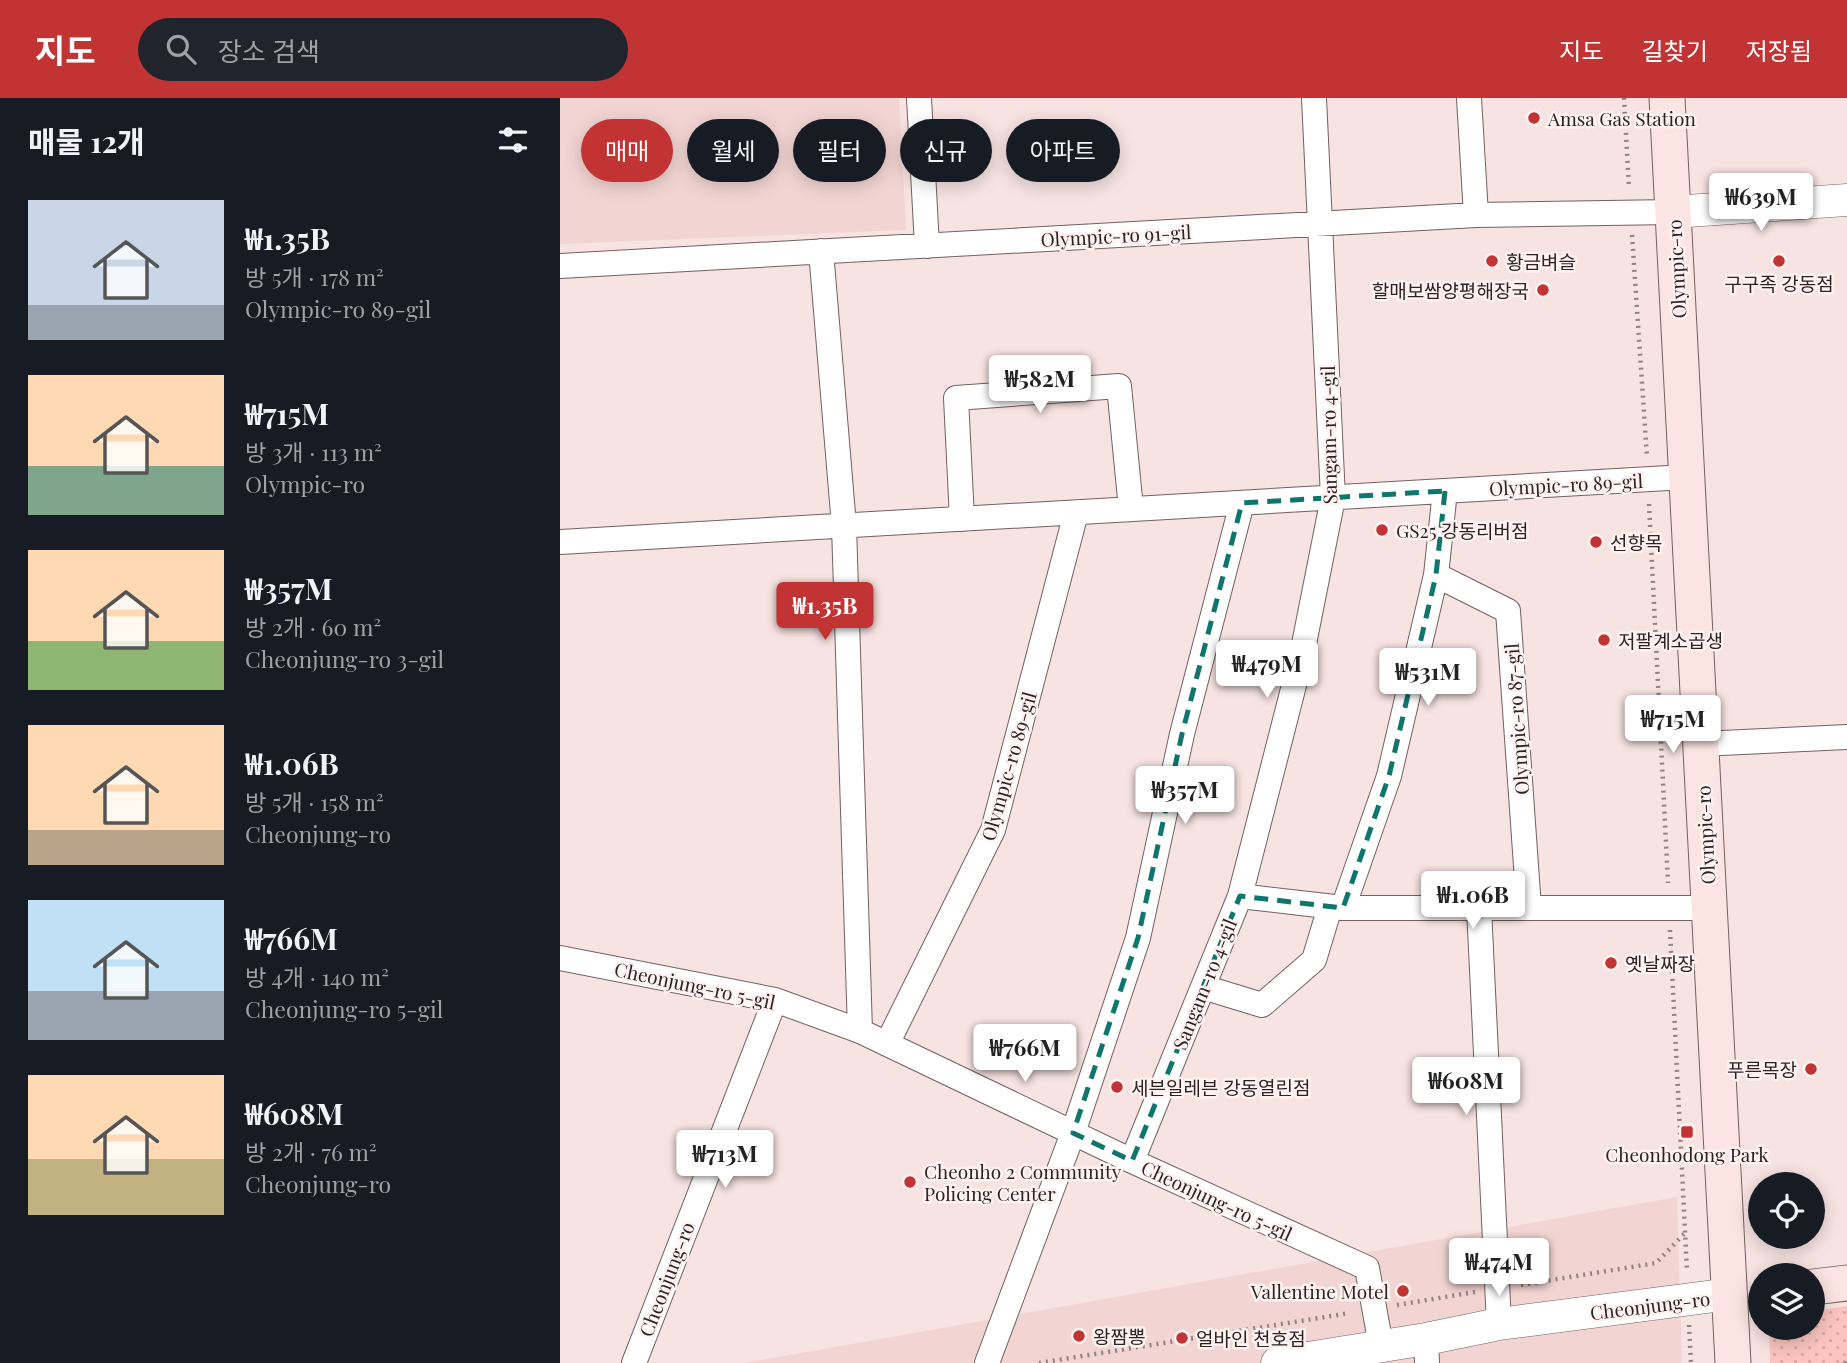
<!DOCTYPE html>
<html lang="ko">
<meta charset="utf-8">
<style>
:root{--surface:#171b24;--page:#20242c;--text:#f1f3f6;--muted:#9ea1a6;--accent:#c23433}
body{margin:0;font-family:"Playfair Display","Noto Sans KR",serif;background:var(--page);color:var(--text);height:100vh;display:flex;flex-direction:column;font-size:26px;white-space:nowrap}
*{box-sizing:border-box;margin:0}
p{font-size:23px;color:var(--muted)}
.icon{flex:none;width:38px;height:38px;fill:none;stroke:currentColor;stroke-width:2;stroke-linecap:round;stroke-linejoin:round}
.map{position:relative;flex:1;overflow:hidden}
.details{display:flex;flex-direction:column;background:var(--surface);width:560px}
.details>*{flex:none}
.top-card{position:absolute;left:21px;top:21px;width:665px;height:63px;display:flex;gap:14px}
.buttons{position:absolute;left:1188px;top:1074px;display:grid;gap:14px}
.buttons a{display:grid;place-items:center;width:77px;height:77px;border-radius:50%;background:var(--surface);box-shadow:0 4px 18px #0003;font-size:35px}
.price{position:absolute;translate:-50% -60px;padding:0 16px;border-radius:7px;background:#fff;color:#222;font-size:23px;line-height:46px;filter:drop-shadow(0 2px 4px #0008)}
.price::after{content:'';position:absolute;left:50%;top:42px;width:21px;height:16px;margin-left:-10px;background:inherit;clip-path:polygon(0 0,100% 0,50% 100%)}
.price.on{background:var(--accent);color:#fff}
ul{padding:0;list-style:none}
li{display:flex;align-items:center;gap:21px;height:175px;padding:0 28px}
li span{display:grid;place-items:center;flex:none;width:196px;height:140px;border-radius:0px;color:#555}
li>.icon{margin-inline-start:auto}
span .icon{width:84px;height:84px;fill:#fffc;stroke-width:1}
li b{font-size:30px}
h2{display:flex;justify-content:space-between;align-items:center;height:84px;padding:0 28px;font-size:30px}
.tag{padding:0 24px;border-radius:32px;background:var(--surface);box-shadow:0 4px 18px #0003;font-size:24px;line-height:63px}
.tag.on{background:var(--accent);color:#fff}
header{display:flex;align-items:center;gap:42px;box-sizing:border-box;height:98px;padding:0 35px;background:var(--accent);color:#fff}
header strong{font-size:33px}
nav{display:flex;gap:38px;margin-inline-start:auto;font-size:24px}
.search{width:490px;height:63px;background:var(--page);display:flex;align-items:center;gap:18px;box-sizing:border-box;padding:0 24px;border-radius:38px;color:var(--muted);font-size:26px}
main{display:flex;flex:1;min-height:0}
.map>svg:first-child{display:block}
</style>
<header>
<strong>지도</strong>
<div class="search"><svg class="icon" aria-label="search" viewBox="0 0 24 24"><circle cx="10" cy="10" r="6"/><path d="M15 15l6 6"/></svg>장소 검색</div>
<nav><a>지도</a><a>길찾기</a><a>저장됨</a></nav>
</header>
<main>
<section class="details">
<h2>매물 12개<svg class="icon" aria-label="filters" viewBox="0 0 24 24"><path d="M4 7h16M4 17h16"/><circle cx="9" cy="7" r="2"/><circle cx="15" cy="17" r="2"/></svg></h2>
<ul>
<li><span style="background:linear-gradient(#c9d6e8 75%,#9aa5b1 0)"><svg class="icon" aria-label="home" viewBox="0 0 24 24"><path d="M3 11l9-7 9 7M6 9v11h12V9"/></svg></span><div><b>₩1.35B</b><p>방 5개 · 178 m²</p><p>Olympic-ro 89-gil</p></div></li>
<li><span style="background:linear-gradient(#ffd9b3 65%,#7fa58c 0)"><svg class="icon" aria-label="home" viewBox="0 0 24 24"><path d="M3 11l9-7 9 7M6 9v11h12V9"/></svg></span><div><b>₩715M</b><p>방 3개 · 113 m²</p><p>Olympic-ro</p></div></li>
<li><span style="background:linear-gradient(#ffd9b3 65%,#8fb573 0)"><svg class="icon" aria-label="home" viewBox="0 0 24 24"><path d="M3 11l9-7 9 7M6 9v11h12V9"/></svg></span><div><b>₩357M</b><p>방 2개 · 60 m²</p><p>Cheonjung-ro 3-gil</p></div></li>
<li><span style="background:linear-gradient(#ffd9b3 75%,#b9a48a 0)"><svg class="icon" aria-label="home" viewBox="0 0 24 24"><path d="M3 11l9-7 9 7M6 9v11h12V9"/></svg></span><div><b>₩1.06B</b><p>방 5개 · 158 m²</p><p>Cheonjung-ro</p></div></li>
<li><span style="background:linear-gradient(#bfe0f5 65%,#9aa5b1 0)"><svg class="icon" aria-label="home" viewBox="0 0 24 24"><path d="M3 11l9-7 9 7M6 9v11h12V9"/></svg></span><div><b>₩766M</b><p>방 4개 · 140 m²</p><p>Cheonjung-ro 5-gil</p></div></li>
<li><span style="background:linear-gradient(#ffd9b3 60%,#c2b280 0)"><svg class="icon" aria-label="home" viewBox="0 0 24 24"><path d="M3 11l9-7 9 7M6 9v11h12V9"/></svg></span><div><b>₩608M</b><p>방 2개 · 76 m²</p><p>Cheonjung-ro</p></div></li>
</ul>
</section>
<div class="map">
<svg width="1287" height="1265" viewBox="0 0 1287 1265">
<defs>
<pattern id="green-dots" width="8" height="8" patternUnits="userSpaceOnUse" patternTransform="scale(1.75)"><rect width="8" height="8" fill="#fbc4be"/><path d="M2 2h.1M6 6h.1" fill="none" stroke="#d7a8a3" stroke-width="1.8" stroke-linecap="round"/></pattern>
</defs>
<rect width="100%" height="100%" fill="#f7e3e1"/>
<path fill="#f2d5d2" d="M0 0H339L346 132 0 146Z
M1117 1099 1122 1265H185Z"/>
<path fill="url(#green-dots)" d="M1287 1208V1265H1210L1209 1230H1253V1213Z"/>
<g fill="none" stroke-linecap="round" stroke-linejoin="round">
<defs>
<path id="minor" d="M359 0 367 148
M909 0 916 117
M261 153 284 428 300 933
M0 168 916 117 1113 114
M402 421 396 300 559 288 571 411
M0 444 1126 379
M876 477 948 513 969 810
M1140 646 1287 639
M680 798 783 810H1149
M783 810 829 678 876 477 885 393
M919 810 939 1226
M0 860 215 902 300 933 572 1063 807 1170 821 1248
M643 889 702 907 754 862 770 809
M327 946 433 732 516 415
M572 1063 680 798 742 556 773 400 754 0
M866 1241 867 1265
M74 1265 215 902
M427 1265 513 1035 578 840 622 636 682 405"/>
<path id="tertiary" d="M1113 114 1287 102
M717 1265 866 1241 939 1226 1170 1196"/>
<path id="secondary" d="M1107 0 1173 1265
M1253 1189 1287 1185"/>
</defs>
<use href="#minor" stroke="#72615f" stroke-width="26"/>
<use href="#tertiary" stroke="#72615f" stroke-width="33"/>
<use href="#secondary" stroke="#72615f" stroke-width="37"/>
<path stroke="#918382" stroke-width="4.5" stroke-dasharray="2 5" stroke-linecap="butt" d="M1064 0 1069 90
M1072 137 1087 359
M1089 406 1108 785
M1110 832 1127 1173
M961 1187 1096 1165 1124 1136
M837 1207 915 1194
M1129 1227 1131 1265
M479 1265 790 1215
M1285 1265 1287 1260"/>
<use href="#minor" stroke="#fff" stroke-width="24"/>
<use href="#tertiary" stroke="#fff" stroke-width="32"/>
<use href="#secondary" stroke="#fbe4e2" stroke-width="35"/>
</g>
<path fill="none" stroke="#0f766e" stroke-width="5" stroke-dasharray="14 9" stroke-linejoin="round" d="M885 393 876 477 829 678 783 810 680 798 572 1063 513 1035 578 840 622 636 682 405Z"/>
<g fill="#c23433" stroke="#fff2f1" stroke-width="2.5">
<circle cx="974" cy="20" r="7"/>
<circle cx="932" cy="163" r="7"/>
<circle cx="1219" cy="163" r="7"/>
<circle cx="983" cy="192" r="7"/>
<circle cx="822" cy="432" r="7"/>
<circle cx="1036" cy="444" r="7"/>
<circle cx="1044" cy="542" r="7"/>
<circle cx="1051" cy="865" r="7"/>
<circle cx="1251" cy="971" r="7"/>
<circle cx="557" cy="989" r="7"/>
<rect x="1120" y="1027" width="14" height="14" rx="3.5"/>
<circle cx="350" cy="1084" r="7"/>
<circle cx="843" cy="1193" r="7"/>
<circle cx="519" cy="1238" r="7"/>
<circle cx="622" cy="1240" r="7"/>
</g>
<g text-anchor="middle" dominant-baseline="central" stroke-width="5" stroke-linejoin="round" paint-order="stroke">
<g font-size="19" fill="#2b2423" stroke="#fff2f1" text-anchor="start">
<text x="988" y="20">Amsa Gas Station</text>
<text x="946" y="163">황금벼슬</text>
<text x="1219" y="185" text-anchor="middle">구구족 강동점</text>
<text x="969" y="192" text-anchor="end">할매보쌈양평해장국</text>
<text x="836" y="432">GS25 강동리버점</text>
<text x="1050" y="444">선향목</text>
<text x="1058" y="542">저팔계소곱생</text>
<text x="1065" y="865">옛날짜장</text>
<text x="1237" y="971" text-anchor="end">푸른목장</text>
<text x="571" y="989">세븐일레븐 강동열린점</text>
<text x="1127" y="1056" text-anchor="middle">Cheonhodong Park</text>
<text x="364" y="1073">Cheonho 2 Community<tspan x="364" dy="22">Policing Center</tspan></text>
<text x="829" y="1193" text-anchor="end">Vallentine Motel</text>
<text x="533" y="1238">왕짬뽕</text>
<text x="636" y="1240">얼바인 천호점</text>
</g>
<g font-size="19" fill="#2b2423" stroke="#fff2f1">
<text transform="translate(556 137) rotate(-3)">Olympic-ro 91-gil</text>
<text transform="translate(1116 171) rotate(-93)">Olympic-ro</text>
<text transform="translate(768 337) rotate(-91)">Sangam-ro 4-gil</text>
<text transform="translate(1006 386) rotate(-3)">Olympic-ro 89-gil</text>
<text transform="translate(956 621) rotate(-94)">Olympic-ro 87-gil</text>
<text transform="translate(448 668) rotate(-74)">Olympic-ro 89-gil</text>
<text transform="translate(1145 737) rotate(-93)">Olympic-ro</text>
<text transform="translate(644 886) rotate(-68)">Sangam-ro 4-gil</text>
<text transform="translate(135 887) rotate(12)">Cheonjung-ro 5-gil</text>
<text transform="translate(657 1102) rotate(25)">Cheonjung-ro 5-gil</text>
<text transform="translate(106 1181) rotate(-69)">Cheonjung-ro</text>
<text transform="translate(1090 1207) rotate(-7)">Cheonjung-ro</text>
</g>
</g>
</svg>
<div class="buttons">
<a><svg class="icon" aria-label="locate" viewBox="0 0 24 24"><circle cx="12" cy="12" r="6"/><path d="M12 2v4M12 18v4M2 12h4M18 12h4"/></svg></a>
<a><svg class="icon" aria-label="layers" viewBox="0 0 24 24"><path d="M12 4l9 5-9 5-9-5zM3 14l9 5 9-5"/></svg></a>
</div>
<b class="price" style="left:1201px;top:135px">₩639M</b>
<b class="price" style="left:480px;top:317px">₩582M</b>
<b class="price on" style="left:265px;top:544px">₩1.35B</b>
<b class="price" style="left:707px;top:602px">₩479M</b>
<b class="price" style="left:868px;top:610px">₩531M</b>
<b class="price" style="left:1113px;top:657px">₩715M</b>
<b class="price" style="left:625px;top:728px">₩357M</b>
<b class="price" style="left:913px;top:833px">₩1.06B</b>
<b class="price" style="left:465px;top:986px">₩766M</b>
<b class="price" style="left:906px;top:1019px">₩608M</b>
<b class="price" style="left:165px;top:1092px">₩713M</b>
<b class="price" style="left:939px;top:1200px">₩474M</b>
<div class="top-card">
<a class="tag on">매매</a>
<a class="tag">월세</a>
<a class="tag">필터</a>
<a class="tag">신규</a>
<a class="tag">아파트</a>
</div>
</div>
</main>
